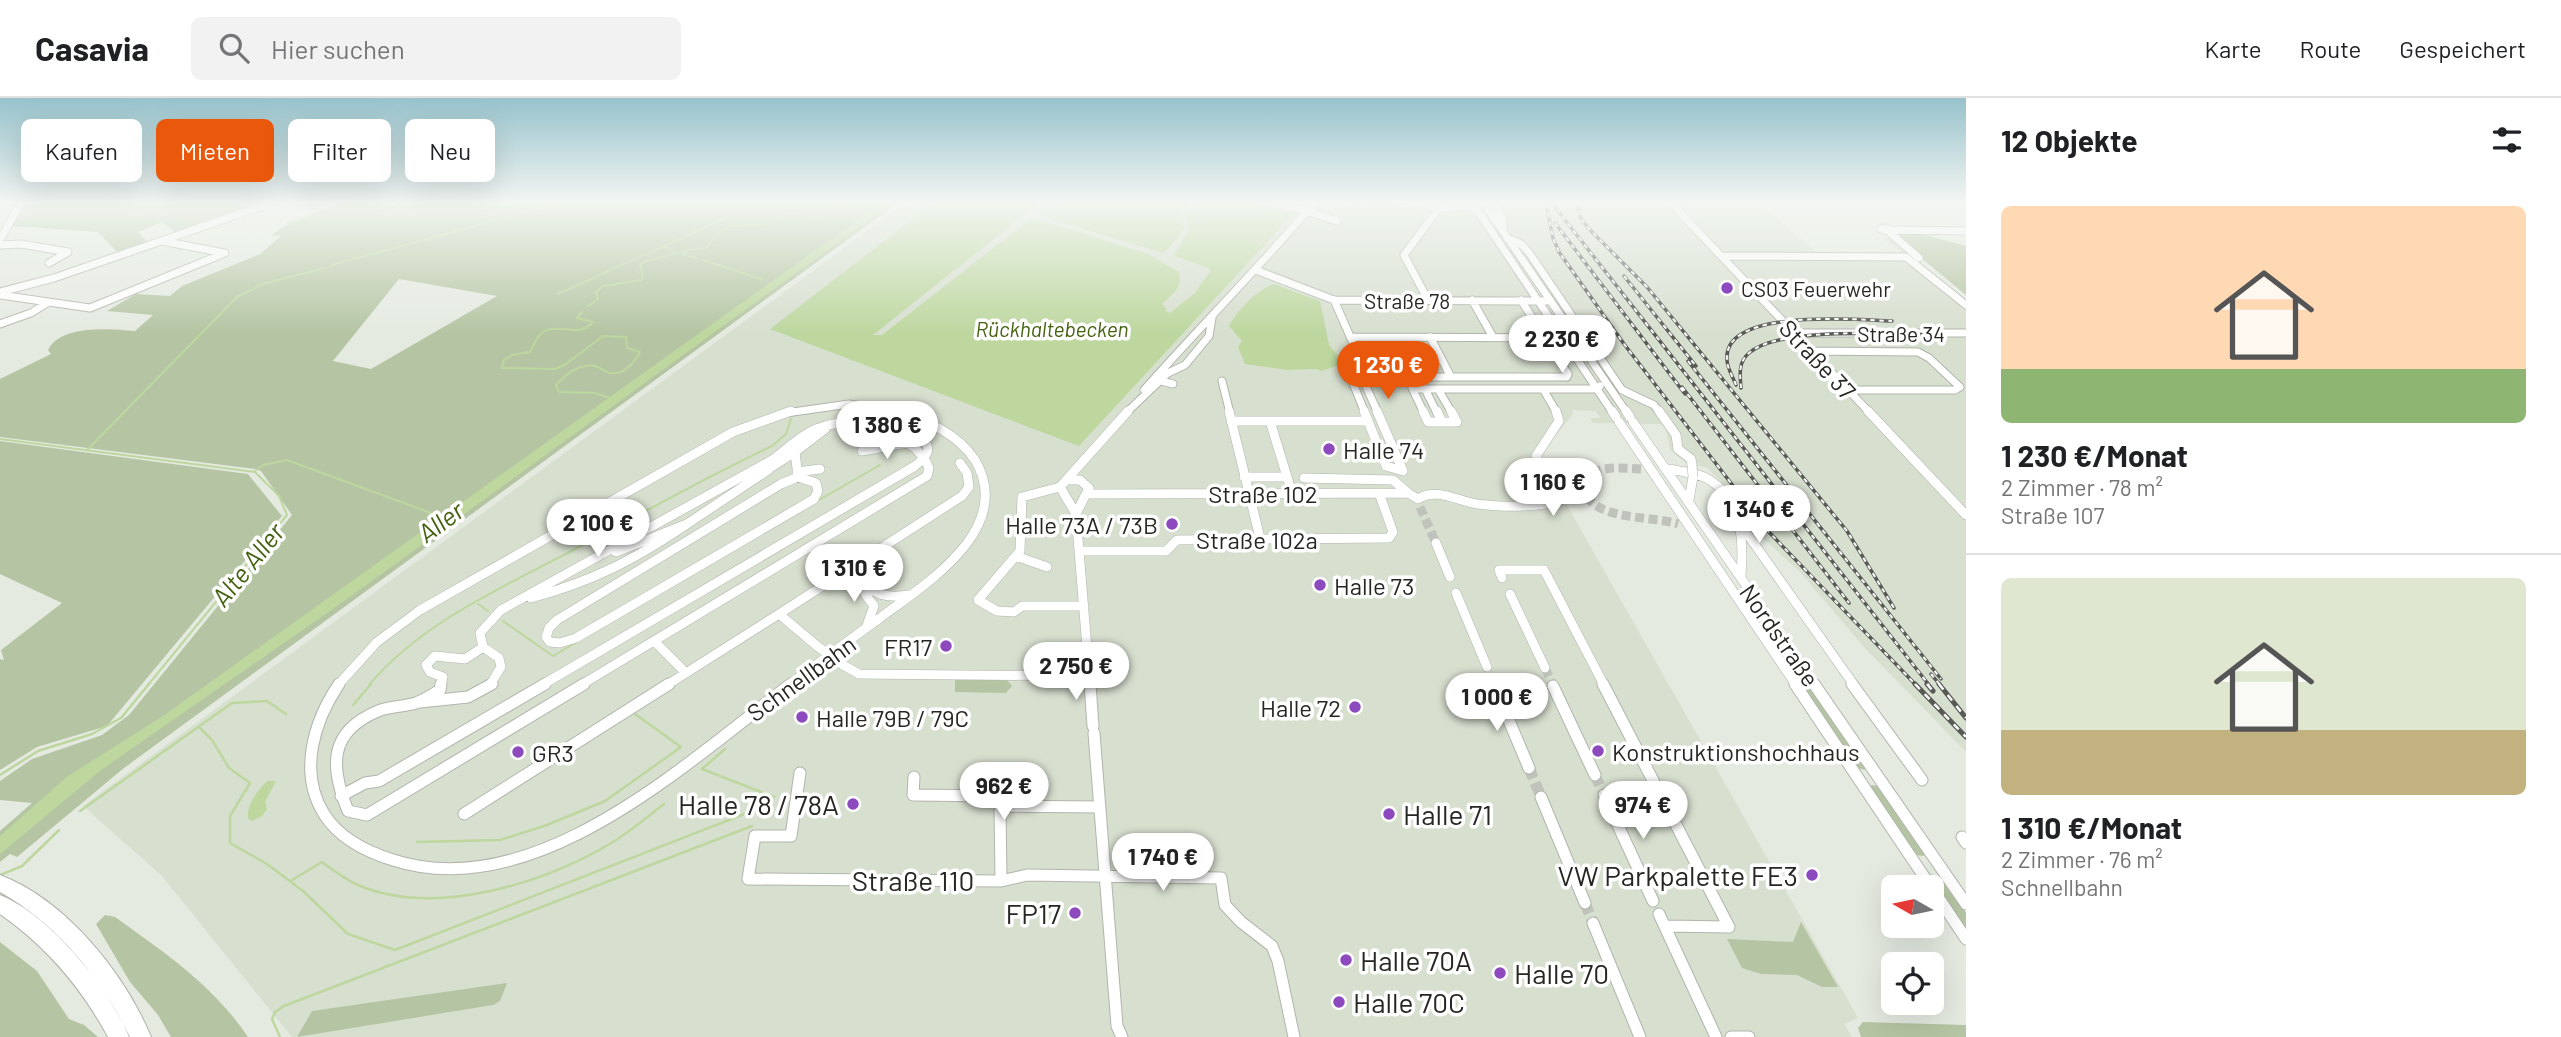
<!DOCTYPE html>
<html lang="de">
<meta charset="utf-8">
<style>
:root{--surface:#fff;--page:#f2f2f2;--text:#202124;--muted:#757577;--line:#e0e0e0;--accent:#ea580c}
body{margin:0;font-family:Barlow,sans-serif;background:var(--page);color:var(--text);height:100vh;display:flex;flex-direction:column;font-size:26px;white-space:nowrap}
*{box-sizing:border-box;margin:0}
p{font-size:23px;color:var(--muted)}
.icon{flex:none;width:38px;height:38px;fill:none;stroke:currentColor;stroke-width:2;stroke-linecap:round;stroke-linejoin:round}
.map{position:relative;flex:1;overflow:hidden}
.sheet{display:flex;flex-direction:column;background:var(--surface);width:595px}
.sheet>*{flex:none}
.banner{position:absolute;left:21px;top:21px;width:665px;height:63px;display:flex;gap:14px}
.needle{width:46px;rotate:279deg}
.controls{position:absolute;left:1881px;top:777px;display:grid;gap:14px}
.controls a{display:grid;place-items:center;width:63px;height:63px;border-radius:10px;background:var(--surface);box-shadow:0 7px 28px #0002;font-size:35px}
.price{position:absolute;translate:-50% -60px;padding:0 16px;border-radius:24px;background:#fff;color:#222;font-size:23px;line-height:46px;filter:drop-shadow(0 2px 4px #0008)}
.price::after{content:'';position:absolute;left:50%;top:42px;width:21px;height:16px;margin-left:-10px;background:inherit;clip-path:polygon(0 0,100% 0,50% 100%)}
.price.current{background:var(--accent);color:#fff}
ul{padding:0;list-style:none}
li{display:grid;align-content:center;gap:14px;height:371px;padding:0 35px}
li+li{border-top:2px solid var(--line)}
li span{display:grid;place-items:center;height:217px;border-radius:10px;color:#555}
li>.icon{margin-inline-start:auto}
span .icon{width:126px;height:126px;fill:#fffc;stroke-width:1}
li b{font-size:30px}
h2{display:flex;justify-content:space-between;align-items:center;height:84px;padding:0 35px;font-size:30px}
.pill{padding:0 24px;border-radius:10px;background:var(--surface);box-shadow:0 7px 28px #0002;font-size:24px;line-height:63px}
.pill.current{background:var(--accent);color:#fff}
header{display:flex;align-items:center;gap:42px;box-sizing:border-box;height:98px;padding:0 35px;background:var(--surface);border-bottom:2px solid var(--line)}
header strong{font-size:33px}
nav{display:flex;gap:38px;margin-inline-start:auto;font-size:24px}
.search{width:490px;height:63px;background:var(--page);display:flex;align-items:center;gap:18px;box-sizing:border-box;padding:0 24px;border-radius:10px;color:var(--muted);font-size:26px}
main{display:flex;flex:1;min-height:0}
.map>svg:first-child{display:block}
</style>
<header>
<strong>Casavia</strong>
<div class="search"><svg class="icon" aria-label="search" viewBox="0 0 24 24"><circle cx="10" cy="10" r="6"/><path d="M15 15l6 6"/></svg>Hier suchen</div>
<nav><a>Karte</a><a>Route</a><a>Gespeichert</a></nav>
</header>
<main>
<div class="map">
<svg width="1966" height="939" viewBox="0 0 1966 939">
<rect width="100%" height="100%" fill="#e5eae1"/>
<path fill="#d7dfcf" d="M907 104H1750L1755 109 1769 113 1818 156H1904L1882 140H1891L1966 202V654L1864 549 1801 475 1765 442 1727 389 1706 369 1697 368 1698 381 1688 378 1686 365 1670 352 1666 331 1661 326 1593 325 1590 320H1600L1596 313 1572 312 1573 316 1539 358 1858 920 1844 926 1852 939H292L161 777 83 708Z"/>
<path fill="#b5c5a3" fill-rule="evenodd" d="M26 104H267L177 136 162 124 138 134 149 146 119 156 98 134 12 128Z
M348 104H899L124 670 17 759 10 756 0 764V733L32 705 0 702V683L32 661 102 637 129 617 292 417 261 373 255 371 0 339V281L51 256 48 252C61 226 111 231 135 233L153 217 107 213 136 196 170 198 182 188 260 156 281 138 271 137 292 124ZM399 181 497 198 371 271 333 263Z
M1896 134 1929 138 1966 148V197L1897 140Z
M0 343 248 376 282 418 107 628 37 649 0 672V561L4 562 1 552 62 505 0 476Z
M1741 498 1750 500 1866 672 1857 670Z
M955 581 1007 582 1012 588 1006 595 955 594Z
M1873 687 1879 689 1924 755V758L1915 757 1869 688Z
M1931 776 1945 784 1966 815V833L1930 778Z
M105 817 115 819C164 854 214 888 248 939H171L158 917 130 884 96 826Z
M1801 824 1838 889H1822L1797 877 1761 876 1742 870 1727 841 1793 844Z
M0 844 37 873 69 921 84 927 98 939H0Z
M507 885 500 903 493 907 297 939 312 913Z
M1863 924 1966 927V939H1861L1858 930Z"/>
<path fill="#bdd79f" d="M883 104H894L347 501 101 672 0 756V738L68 678 163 618Z
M935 104H1040L873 237H882L1028 123 1040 122 1148 156 1179 174C1184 189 1171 197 1162 206L1167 211 1165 213 1170 215 1195 195 1210 173 1209 170 1174 158 1189 131 1186 116 1195 104H1253L1293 116 1079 348 770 231Z
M1051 104H1188L1181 115 1185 130 1164 155 1047 120 1040 115Z
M1274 186 1320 203 1329 247 1338 258V267L1322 273 1316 271 1287 272 1245 266 1238 249 1242 243 1229 228C1238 212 1256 192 1274 186Z
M267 683H276L265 704 267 711 262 718 252 723 248 720C247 705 257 694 267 683Z"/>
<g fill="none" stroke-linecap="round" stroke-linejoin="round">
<path stroke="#bdd79f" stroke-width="2" d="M287 126 346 104
M664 149 675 153
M682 156 696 160
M703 162 761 181
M332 167 563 104
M558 196 732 117
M587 209 598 201 596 194 603 188 641 182 643 179 640 166 643 164C665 159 683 151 706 150L719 134 730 128 763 127 788 115 820 119 831 112 836 104
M582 214 577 220 593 224C577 243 553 220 539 238 535 243 533 249 530 254L512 257 504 262 502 270 555 271 566 266 603 238 626 239 627 250 640 254C634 265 624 277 610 275 604 274 600 269 595 268 580 265 565 277 556 287L559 294 595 295 610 300
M0 341 255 374 279 398 287 417 148 587
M87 352 237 199 263 186 325 170
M255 373 263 367 287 362 431 415
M817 403 880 367
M478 506 488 513
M503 523 553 558 577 544
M369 587C422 524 502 490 573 452 639 417 704 380 772 348L786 336 791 321"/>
<path stroke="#bdd79f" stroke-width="2.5" d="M353 607 371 586
M199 629 212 642 229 670 250 685 230 718V745L267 766 303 793 348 836 395 852 765 708
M725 651 702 671 774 699
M0 677 38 653 92 636 121 620 149 586
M80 713 232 605 267 603 286 616
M417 744 500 742 547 727 605 703 681 649 635 616
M0 777 22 768 59 732
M292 782 322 764C333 772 345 781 358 787 435 820 545 785 613 744 631 733 647 719 664 706
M280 939 272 921 275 914 284 908 752 728"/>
<path stroke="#bfc3bb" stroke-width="9" stroke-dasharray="9 4.5" stroke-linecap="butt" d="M1641 371C1620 370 1599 367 1581 381 1584 425 1646 416 1678 426
M1420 409 1436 445
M1545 570 1553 587"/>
<path stroke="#bfc3bb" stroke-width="11" stroke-dasharray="11 5" stroke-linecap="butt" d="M1529 670 1541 699
M1595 677 1604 697
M1585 805 1593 825"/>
<defs>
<path id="minor-far2" d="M1274 104 1307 113 1315 104
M1350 104 1419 106 1439 110
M1472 104 1613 315
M1483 104 1627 315
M1492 104 1503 121V132
M1670 104 1870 315
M1886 130 1892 134 1881 131Z
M1892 132 1966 133
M1889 134 1919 160
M1507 140 1521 146 1530 156 1622 292 1654 307 1660 315
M0 142 21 104
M162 143 224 155
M0 147 21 146 68 154 49 165
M1722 158 1906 159 1966 207
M1256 172 1334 202 1551 203
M0 194 54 180 274 104
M0 197 90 210 225 155
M1334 202 1368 279H1451
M1428 202 1404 157 1439 110 1478 108
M1472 202 1493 239
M0 226 31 215 47 205
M1794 235H1966
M1350 239 1565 240
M1430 239 1451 279H1567L1568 276 1521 202
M1811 253 1918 254 1929 260 1960 289 1955 292H1848
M1157 282 1173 286
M1222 283 1230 315
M1353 285 1365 315
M1365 286 1378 315
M1412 290 1424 315
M1419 291H1597L1600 288
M1425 291 1437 315
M1438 291 1452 315
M1543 291 1557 315
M1144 292C1198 231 1254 175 1307 113L1337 123
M786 315 849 306 901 315
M1126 315 1168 275 1185 267 1209 238 1212 220"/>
<path id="minor-far1" d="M1229 313 1260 440
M1364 313 1386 368 1403 373
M1377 313 1403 373
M1423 313 1428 324H1455
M1437 313 1442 324
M1451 313 1457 324
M1612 313 1616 319
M1626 313 1630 319
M1659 313 1676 337 1678 351 1691 361 1692 367
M1868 313 1966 417
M1231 323H1368
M1270 323 1292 395
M1619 324 1796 587
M1633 324 1815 587
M770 370 795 354
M1671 371C1682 374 1698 375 1708 381 1742 401 1744 442 1741 478
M797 374 820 371
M798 379 816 385 818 393 814 401 576 540 560 545 550 544 546 539 549 530 557 522 781 386Z
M798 379 795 354 825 331
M1244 379H1287
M1304 380 1393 382 1408 395
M1068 382H1080L1089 390 1076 416
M1060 389 1022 399 1020 453 978 502 997 513 1014 514 1022 508H1084
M1087 396 1408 395 1418 401
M1418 401C1437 389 1457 403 1477 406 1502 409 1529 410 1554 404L1556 394 1536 358 1559 323 1556 313
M1689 402 1693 379
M1736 420 1854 587
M1436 445 1450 479
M812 449 838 471 837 480
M611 451 616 454 687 426 768 372
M1079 453H1166L1177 442 1389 440 1393 434 1379 395
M1016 458 1047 469
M839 479C867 479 867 504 909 497
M1502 480 1499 472H1544L1604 587
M1456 495 1487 569
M865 496 874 508 866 530
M1510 496 1545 570
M531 500C593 483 634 462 687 426
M655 544 686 575
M817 548 779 516 962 398 969 389 967 375 960 365
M483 549 499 560 501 569 490 587
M843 567 859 576 1089 578
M338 587 377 544 420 512 733 334 791 313
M441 587 443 579 430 574 426 567 435 558 465 561 483 549 480 535 501 512 772 362C786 352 801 337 816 331 853 317 892 326 928 337
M542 587 915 368 924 360 915 350 878 326
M581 587 927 378 929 370 924 360C929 353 929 349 924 342L862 353
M667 587 779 516
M789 587C819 565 849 542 880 520 925 486 1016 431 975 362 958 336 924 320 894 313
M1090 587 1076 416 1060 389 1128 313"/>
<path id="minor" d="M339 586C314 623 298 674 324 716 339 740 367 754 393 762 535 808 687 664 791 586
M441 586 440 592C432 597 424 602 416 605 403 609 390 608 378 613 328 634 330 669 348 713L367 717 584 586
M1090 586 1093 628
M1603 586 1729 829 1665 828
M1795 586 1931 789
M1814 586 1966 806
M1852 586 1922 682
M1494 587 1529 670
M1553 588 1595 677
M420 604 468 599 492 586
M1094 635 1117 928 1122 939
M800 675 791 738H755L748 781 1001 783 1027 777 1221 780 1225 807 1241 824 1272 848 1278 863 1294 939
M914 679 913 697 1000 698V708L1100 709
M1604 697 1653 803
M341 698 365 685 379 683 545 586
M1541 699 1585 805
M1000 708 1001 783
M464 716 669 586
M1962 739 1966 745
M1932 790 1966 841
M1659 816 1716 939
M1593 825 1640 939
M1731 939H1749"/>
<path id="highway" d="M0 777C66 802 125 876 151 939H130C100 880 59 827 0 794Z
M0 797C50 817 109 890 129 939H108C81 889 47 849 0 816Z"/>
</defs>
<use href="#minor-far2" stroke="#b1b5ac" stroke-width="9"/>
<use href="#minor-far1" stroke="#b1b5ac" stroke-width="10"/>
<use href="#minor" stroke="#b1b5ac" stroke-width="13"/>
<use href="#highway" stroke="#b1b5ac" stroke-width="2"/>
<use href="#minor-far2" stroke="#fff" stroke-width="7"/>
<use href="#minor-far1" stroke="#fff" stroke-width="9"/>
<use href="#minor" stroke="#fff" stroke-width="11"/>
<use href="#highway" fill="#fff" fill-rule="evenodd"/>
<defs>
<path id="rail-far1" d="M1551 104 1929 587
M1577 104 1581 120 1588 130 1647 189 1847 433 1894 510
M1546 106 1553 140 1559 154 1624 246 1767 432 1916 587
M1555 125 1685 296
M1624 178 1696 268
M1688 263 1941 581
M1736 287C1733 279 1727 270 1727 262 1722 209 1861 222 1892 223
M1682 289 1849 505
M1741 290C1740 277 1738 264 1749 255 1781 227 1899 237 1943 237
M1931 576 1940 587"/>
<path id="rail" d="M1915 586 1966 639
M1927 586 1933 593
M1939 586 1966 620"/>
</defs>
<use href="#rail-far1" stroke="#585a56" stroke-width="3.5"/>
<use href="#rail" stroke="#585a56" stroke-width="5"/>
<use href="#rail-far1" stroke="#fff" stroke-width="2" stroke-dasharray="4.5" stroke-linecap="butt"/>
<use href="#rail" stroke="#fff" stroke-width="2.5" stroke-dasharray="7" stroke-linecap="butt"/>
<defs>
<path id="minor-bridge" d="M1692 367 1693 379
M817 548 843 567"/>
</defs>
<use href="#minor-bridge" stroke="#b1b5ac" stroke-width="10" stroke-linecap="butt"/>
<use href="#minor-bridge" stroke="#fff" stroke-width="9"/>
</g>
<linearGradient id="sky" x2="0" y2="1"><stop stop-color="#97c2cb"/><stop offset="0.44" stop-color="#f3f6f2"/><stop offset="1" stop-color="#f3f6f2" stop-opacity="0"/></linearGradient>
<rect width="1966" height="236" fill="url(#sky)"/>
<g fill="#8d4abe" stroke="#fff" stroke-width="2.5">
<circle cx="1727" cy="190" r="7"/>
<circle cx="1329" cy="351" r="7"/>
<circle cx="1172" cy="426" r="7"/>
<circle cx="1320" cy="487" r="7"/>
<circle cx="946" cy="548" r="7"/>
<circle cx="1355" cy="609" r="7"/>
<circle cx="802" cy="619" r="7"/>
<circle cx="1598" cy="653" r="7"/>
<circle cx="518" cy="654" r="7"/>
<circle cx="853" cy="706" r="7"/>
<circle cx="1389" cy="716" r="7"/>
<circle cx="1812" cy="777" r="7"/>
<circle cx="1075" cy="815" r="7"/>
<circle cx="1346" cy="862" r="7"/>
<circle cx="1500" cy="875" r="7"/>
<circle cx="1339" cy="904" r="7"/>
</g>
<g text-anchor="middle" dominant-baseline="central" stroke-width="7" stroke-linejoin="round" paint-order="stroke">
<g font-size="21" fill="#262724" stroke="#fff" text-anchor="start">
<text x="1741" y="190">CS03 Feuerwehr</text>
</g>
<g font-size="21" fill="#262724" stroke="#fff">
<text x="1407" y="202">Straße 78</text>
<text x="1901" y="235">Straße 34</text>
</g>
<g font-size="21" font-style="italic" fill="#44610f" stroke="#fff">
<text x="1052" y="230">Rückhaltebecken</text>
</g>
<g font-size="24" fill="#262724" stroke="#fff">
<text transform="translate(1818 261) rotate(47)">Straße 37</text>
<text x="1263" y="395">Straße 102</text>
<text x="1257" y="441">Straße 102a</text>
<text transform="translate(1780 537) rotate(55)">Nordstraße</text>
<text transform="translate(801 580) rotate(-36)">Schnellbahn</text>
</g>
<g font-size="24" fill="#262724" stroke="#fff" text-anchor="start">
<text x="1343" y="351">Halle 74</text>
<text x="1158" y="426" text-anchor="end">Halle 73A / 73B</text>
<text x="1334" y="487">Halle 73</text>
<text x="932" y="548" text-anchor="end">FR17</text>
<text x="1341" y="609" text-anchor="end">Halle 72</text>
<text x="816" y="619">Halle 79B / 79C</text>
<text x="1612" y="653">Konstruktionshochhaus</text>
<text x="532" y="654">GR3</text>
</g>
<g font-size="26" font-style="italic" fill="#44610f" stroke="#fff">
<text transform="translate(440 423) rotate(-36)">Aller</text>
<text transform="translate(247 466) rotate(-51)">Alte Aller</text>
</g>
<g font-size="28" fill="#262724" stroke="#fff" text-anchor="start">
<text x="839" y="706" text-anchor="end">Halle 78 / 78A</text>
<text x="1403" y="716">Halle 71</text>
<text x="1798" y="777" text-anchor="end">VW Parkpalette FE3</text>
<text x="1061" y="815" text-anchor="end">FP17</text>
<text x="1360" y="862">Halle 70A</text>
<text x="1514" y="875">Halle 70</text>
<text x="1353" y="904">Halle 70C</text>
</g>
<g font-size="28" fill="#262724" stroke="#fff">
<text x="913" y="782">Straße 110</text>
</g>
</g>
</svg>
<div class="controls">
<a><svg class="needle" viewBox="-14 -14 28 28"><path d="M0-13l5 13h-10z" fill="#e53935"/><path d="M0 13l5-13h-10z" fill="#757577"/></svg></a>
<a><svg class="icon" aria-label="locate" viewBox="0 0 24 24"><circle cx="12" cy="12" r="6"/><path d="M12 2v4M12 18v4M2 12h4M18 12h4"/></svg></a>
</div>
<b class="price" style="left:1562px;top:277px">2 230 €</b>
<b class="price current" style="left:1388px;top:303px">1 230 €</b>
<b class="price" style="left:887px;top:363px">1 380 €</b>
<b class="price" style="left:1553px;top:420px">1 160 €</b>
<b class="price" style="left:1759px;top:447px">1 340 €</b>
<b class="price" style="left:598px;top:461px">2 100 €</b>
<b class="price" style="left:854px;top:506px">1 310 €</b>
<b class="price" style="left:1076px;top:604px">2 750 €</b>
<b class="price" style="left:1497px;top:635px">1 000 €</b>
<b class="price" style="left:1004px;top:724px">962 €</b>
<b class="price" style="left:1643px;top:743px">974 €</b>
<b class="price" style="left:1163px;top:795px">1 740 €</b>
<div class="banner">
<a class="pill">Kaufen</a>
<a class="pill current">Mieten</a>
<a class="pill">Filter</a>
<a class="pill">Neu</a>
</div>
</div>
<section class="sheet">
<h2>12 Objekte<svg class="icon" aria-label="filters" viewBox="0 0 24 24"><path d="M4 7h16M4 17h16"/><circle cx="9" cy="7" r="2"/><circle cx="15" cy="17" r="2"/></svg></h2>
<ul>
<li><span style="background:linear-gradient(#ffd9b3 75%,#8fb573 0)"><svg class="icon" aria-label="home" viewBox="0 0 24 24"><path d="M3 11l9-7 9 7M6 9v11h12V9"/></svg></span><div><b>1 230 €/Monat</b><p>2 Zimmer · 78 m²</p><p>Straße 107</p></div></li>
<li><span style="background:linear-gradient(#dfe7d0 70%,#c2b280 0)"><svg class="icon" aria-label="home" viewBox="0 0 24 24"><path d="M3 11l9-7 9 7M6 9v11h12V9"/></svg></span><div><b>1 310 €/Monat</b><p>2 Zimmer · 76 m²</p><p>Schnellbahn</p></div></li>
</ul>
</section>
</main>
